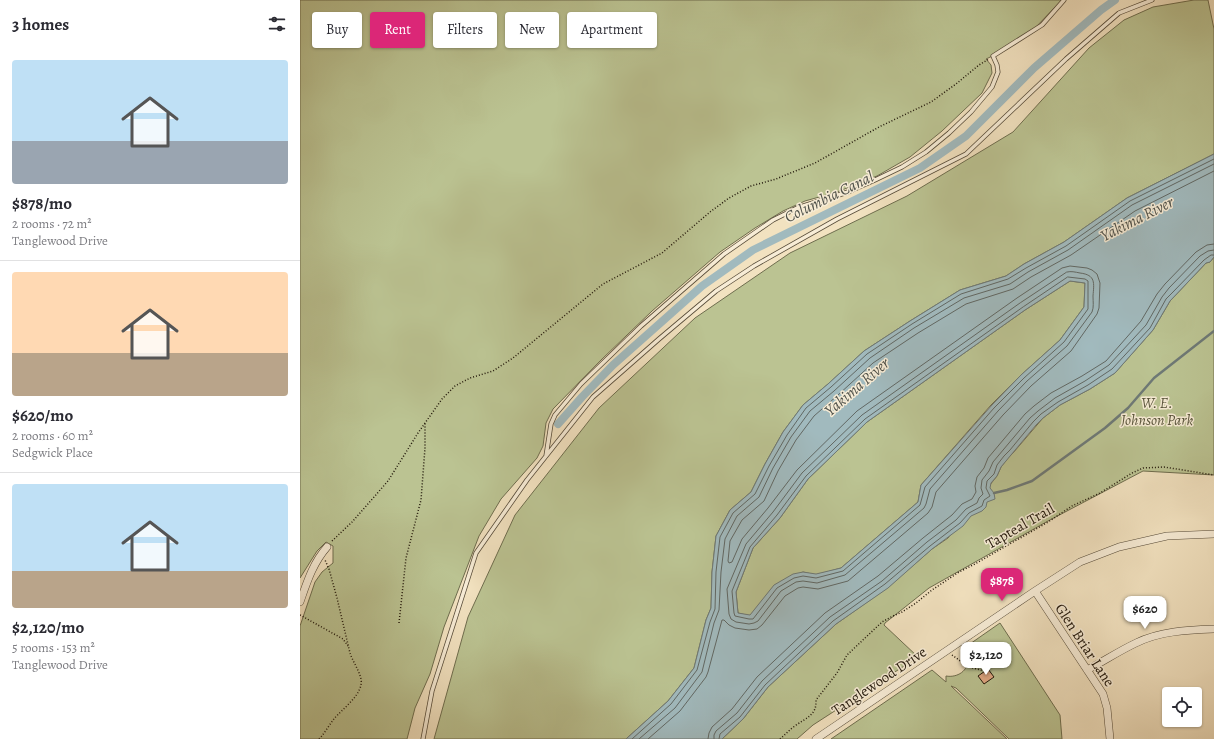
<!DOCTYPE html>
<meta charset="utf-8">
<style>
:root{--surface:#fff;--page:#f2f2f3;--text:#2b2b33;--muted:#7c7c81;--line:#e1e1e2;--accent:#db2777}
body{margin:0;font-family:Alegreya,serif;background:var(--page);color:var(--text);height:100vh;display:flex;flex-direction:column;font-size:15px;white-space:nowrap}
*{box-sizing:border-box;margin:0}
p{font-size:13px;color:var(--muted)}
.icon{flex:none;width:22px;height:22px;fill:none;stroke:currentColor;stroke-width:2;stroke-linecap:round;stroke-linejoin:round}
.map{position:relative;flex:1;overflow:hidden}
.sheet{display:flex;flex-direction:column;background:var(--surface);width:300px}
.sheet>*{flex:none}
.hud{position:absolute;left:12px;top:12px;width:380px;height:36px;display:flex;gap:8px}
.controls{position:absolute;left:862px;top:687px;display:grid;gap:8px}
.controls a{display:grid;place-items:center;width:40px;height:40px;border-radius:4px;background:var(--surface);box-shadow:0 1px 3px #0004;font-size:20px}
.price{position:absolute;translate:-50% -34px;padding:0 9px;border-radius:8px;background:#fff;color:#222;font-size:13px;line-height:26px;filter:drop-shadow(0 1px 2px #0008)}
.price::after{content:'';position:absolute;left:50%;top:24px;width:12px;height:9px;margin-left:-6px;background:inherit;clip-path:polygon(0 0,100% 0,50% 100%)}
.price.on{background:var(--accent);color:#fff}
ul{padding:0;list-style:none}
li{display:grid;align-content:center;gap:8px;height:212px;padding:0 12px}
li+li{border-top:1px solid var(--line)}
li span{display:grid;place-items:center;height:124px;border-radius:4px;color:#555}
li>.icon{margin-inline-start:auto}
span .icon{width:72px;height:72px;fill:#fffc;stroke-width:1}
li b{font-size:17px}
h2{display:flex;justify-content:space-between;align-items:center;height:48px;padding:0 12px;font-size:17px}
.tag{padding:0 14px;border-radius:4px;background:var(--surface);box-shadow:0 1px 3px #0004;font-size:14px;line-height:36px}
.tag.on{background:var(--accent);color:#fff}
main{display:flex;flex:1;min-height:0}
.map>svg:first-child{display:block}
</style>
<main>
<section class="sheet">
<h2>3 homes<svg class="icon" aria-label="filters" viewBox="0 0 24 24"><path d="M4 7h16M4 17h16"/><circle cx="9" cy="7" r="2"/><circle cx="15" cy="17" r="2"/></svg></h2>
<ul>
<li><span style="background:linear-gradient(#bfe0f5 65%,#9aa5b1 0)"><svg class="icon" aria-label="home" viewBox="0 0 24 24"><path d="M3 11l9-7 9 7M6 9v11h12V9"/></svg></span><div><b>$878/mo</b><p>2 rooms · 72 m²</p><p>Tanglewood Drive</p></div></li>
<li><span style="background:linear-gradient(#ffd9b3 65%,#b9a48a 0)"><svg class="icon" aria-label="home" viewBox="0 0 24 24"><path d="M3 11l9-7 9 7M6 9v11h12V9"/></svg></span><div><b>$620/mo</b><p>2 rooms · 60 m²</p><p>Sedgwick Place</p></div></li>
<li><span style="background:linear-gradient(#bfe0f5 70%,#b9a48a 0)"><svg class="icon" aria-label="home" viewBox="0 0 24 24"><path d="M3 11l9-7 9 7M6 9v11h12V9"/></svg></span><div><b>$2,120/mo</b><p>5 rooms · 153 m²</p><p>Tanglewood Drive</p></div></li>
</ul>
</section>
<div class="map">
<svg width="914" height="739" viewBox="0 0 914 739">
<rect width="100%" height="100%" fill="#f2e2c0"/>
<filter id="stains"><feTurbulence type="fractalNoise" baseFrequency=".005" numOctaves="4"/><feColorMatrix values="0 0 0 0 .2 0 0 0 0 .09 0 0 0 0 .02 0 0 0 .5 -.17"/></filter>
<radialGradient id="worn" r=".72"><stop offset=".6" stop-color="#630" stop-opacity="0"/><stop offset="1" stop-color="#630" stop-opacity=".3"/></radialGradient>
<path fill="#bbc392" stroke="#6e6d4e" d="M0 0H762L734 29 699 53 686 59 691 65 692 73 682 93 642 131 610 157 577 176 537 192 505 201 483 211 455 228 420 252 352 311 301 360 253 409 246 423 243 446 237 458 201 499 179 536 144 627 130 674 115 708 107 739H0V626L15 582 22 572 33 563V546L26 542 17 551 0 578Z
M894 0H908L914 29V154L827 198 764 242 724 264 706 276 660 290 610 321 564 351 528 384 503 405 483 432 465 464 451 492 430 510 416 536 412 572 411 608 406 620 394 668 368 701 326 739H134L168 617 215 515 299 408 395 318 490 253 607 196 713 132 789 48 824 20 853 7Z
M914 257V475L843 471 748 521 629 588 585 623 584 625 618 657 513 725 497 739H422L443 719 468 687 536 624 587 588 632 549 648 538 697 476 701 467 707 459 713 453 743 418 760 405 790 389 815 373 853 330 870 301 906 263 910 262Z
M770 281 785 283 784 307 760 340 721 375 691 405 621 485 618 502 541 568 516 575 503 572 475 585 450 616 438 613 436 592 453 548 480 518 508 479 567 422 725 310Z
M700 623 760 715 762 739H709L656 688 651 686 707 739H531L632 670 646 682V676C657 678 669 671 668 658 667 653 665 651 667 646Z"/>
<path fill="#a1babe" stroke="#6e7976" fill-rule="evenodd" d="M914 154V257L910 262 906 263 870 301 853 330 815 373 790 389 760 405 743 418 736 425 701 467 697 476 691 483 690 488 694 493 695 499 687 502 686 507 682 511 671 516 663 526 632 549 588 588 536 624 468 687 443 719 422 739H326L368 701 394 668 406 620 411 608 412 572 416 536 430 510 451 492 465 464 483 432 503 405 528 384 564 351 610 321 660 290 706 276 724 264 764 242 827 198ZM770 281 785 283 784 307 760 340 721 375 692 405 621 485 618 502 541 568 516 574 503 572 493 574 474 585 450 615 438 613 436 592 453 548 480 518 508 479 567 422 725 310Z"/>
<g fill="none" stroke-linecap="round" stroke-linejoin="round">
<path stroke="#616864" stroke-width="1" d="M767 272C771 271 775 272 780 273 796 275 794 283 793 296 793 302 794 307 792 312L767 346 727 381 698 411 630 489 626 504 624 508 545 575 517 583 503 581 496 582 481 591 458 621 454 623 449 624 436 622 431 619 429 614 427 589 446 544 473 512 502 473 562 415 720 303Z
M768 277 785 279 788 281V309L764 342 724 378 694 408 625 487 620 505 543 571 516 578 503 576 494 578 477 588 453 619H449L435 616 434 613 432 591 450 547 477 515 506 476 565 419 723 307Z
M332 739 371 704 397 670 410 622 415 609 416 572 420 537 433 513 455 494 469 466 487 435 506 408 531 387 567 354 612 324 661 294 708 279 726 268 766 246 830 201 914 159
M339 739 375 708 402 672 414 623 419 610 421 572 425 539 437 516 459 497 473 468 491 437 510 411 534 391 570 358 614 328 664 298 710 284 728 272 768 250 832 205 914 164
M348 739 380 711 406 677 408 672 422 620H424L429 625 435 628 449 630 457 629 462 625 485 596 498 588 503 587 518 589 548 581 628 513 632 507 636 492 703 415 731 386 771 351 797 314 799 308 800 283 797 274 792 270 787 268 770 266 762 268 717 298 557 411 497 470 468 508 442 539 432 562 429 563 428 561 430 541 442 520 464 501 478 471 496 440 514 416 538 395 573 363 618 333 666 304 713 289 731 277 771 255 835 211 914 171
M408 739 409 733 412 727 432 709 457 677 525 613 578 576 623 538 652 515 662 504 672 499 676 492 675 486 677 477 684 468 688 458 725 414 734 406 751 393 782 376 806 361 841 321 857 294 865 284 896 252 907 245 914 244
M414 739V735L416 731 437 713 462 681 530 617 582 581 627 542 656 520 666 509 677 503 679 498 683 494 681 488 682 480 689 471 693 462 730 418 738 411 755 398 785 381 809 365 846 325 862 297 869 288 900 256 908 251 914 250
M419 739 420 734 440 717 465 685 533 621 585 584 630 546 660 523 669 513 682 506 684 500 690 496 686 488 687 481 694 474 697 465 704 456 710 450 733 422 741 414 758 402 788 385 812 369 850 328 866 299 873 292 904 260 911 255H914"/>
<path stroke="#6e7976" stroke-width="2.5" d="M694 493 707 490 732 481 805 428 828 408 854 378 914 331"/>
<path stroke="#a1babe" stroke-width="8" d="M258 424 282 397 313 365 402 286 453 250 620 168 666 136 734 68 801 10 815 0"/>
</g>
<path fill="#e2a985" stroke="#21170a" d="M688 669 694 677 684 684 678 676Z"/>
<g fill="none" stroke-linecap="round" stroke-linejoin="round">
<defs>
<path id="service" d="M246 456 251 424 255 415 281 384 341 326 424 254 473 220 497 208 548 192 575 180 602 167 626 152 649 133 671 112 692 87 698 72 697 65 693 56 742 25 764 0
M123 739 132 691 176 553 227 480 293 397 359 339 416 291 454 266 537 219 666 154 766 59 819 13 852 0"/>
<path id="minor" d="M735 591 803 694 807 708 810 739
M0 602C7 582 13 563 27 547
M787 670C804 661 819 651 836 643 860 631 888 630 914 629
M516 739 735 591 780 562 819 547 867 536 914 534"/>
</defs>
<use href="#service" stroke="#554a38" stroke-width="5"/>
<use href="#minor" stroke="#554a38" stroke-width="8"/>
<path stroke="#21170a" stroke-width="1.5" stroke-dasharray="1 2" stroke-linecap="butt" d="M32 541 52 522 88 481 118 433 142 399 155 386 170 378 193 371 213 358 303 284 362 253 410 212 429 198 451 186 476 179 515 163 579 127 631 102 656 84 679 65 689 59
M0 615 43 639 48 646
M99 623 106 558 121 500 125 448V423
M652 655 669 667 681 670 683 672
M19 739C25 733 29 725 34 719 42 709 64 694 61 679 59 670 53 662 50 653L37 598 29 569 25 560
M480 739C485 735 489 730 495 726 505 718 517 716 516 700L537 673 547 655 582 622 593 616 602 612 616 603 632 590 659 572 675 564 748 522 772 506 800 493 832 473 843 468 864 467 914 475"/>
<use href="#service" stroke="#f7ecd6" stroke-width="3.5"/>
<use href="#minor" stroke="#f7ecd6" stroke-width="7"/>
</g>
<g text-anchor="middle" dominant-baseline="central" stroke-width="3" stroke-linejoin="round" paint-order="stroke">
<g font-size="15" font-style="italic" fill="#57533a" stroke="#f7ecd6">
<text x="857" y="403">W. E.<tspan x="857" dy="17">Johnson Park</tspan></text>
</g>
<g font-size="15" fill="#21170a" stroke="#f7ecd6">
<text transform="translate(720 526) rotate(-30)">Tapteal Trail</text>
<text transform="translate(785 645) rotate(57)">Glen Briar Lane</text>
<text transform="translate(579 681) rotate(-34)">Tanglewood Drive</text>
</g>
<g font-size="16" font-style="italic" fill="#4e5049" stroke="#f7ecd6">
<text transform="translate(529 197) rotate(-26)">Columbia Canal</text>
<text transform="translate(837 219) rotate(-27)">Yakima River</text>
<text transform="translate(557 387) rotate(-41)">Yakima River</text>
</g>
</g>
<rect width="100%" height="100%" filter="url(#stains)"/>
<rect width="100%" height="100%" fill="url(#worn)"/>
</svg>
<div class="controls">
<a><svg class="icon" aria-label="locate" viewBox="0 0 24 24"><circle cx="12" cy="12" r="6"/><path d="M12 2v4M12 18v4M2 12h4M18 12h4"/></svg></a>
</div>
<b class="price on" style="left:702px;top:602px">$878</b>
<b class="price" style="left:845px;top:630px">$620</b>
<b class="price" style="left:686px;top:676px">$2,120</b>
<div class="hud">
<a class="tag">Buy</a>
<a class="tag on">Rent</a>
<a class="tag">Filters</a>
<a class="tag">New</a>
<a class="tag">Apartment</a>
</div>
</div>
</main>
